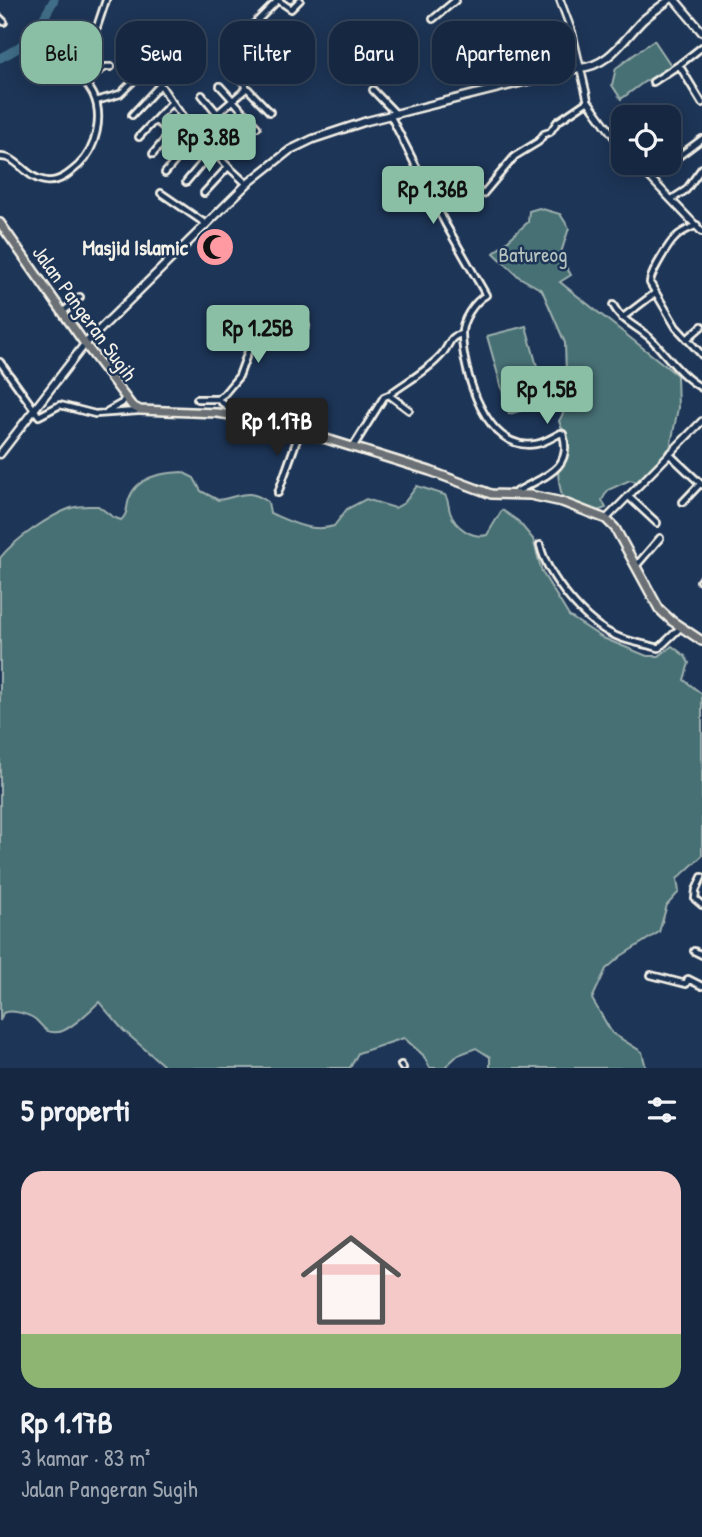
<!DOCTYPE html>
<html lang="id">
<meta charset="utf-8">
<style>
:root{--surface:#162841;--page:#1f3048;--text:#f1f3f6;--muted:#9ea6b1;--line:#35445a;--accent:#8abfa5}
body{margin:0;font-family:"Patrick Hand",sans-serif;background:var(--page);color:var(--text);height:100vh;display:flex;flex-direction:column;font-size:26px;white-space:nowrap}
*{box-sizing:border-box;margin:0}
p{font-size:23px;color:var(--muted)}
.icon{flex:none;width:38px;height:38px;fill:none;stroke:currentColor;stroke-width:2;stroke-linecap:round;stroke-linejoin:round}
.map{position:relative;height:1068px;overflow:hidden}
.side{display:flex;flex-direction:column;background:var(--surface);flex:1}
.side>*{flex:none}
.top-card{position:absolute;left:21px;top:21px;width:662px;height:63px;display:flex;gap:14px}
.tools{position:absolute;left:611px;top:105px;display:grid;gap:14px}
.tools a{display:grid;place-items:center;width:70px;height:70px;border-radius:14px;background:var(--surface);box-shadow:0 4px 18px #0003,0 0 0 2px var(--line);font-size:35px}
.price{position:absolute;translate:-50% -60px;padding:0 16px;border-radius:7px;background:var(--accent);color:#111;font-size:23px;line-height:46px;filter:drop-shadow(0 2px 4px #0008)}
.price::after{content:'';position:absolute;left:50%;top:42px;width:21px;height:16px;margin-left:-10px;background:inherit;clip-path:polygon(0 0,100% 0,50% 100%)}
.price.active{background:#222;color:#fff}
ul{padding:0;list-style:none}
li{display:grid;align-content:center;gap:14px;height:371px;padding:0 21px}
li span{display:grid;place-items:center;height:217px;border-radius:21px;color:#555}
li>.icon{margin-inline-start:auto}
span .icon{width:126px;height:126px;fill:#fffc;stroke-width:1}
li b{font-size:30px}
h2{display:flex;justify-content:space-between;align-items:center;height:84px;padding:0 21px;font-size:30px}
.tag{padding:0 24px;border-radius:21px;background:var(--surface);box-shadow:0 4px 18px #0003,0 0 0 2px var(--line);font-size:24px;line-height:63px}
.tag.active{background:var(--accent);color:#111}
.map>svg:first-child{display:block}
</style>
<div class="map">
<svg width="702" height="1068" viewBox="0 0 702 1068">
<rect width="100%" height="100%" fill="#1d3557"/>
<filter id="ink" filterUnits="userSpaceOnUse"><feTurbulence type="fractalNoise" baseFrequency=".0143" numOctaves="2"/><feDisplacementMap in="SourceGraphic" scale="14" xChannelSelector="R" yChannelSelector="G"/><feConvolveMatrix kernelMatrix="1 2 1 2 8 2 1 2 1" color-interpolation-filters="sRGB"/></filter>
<g filter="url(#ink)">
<path fill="#477074" stroke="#9eb0ae" stroke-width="2" d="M654 40 672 67 644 82 621 99 612 85 616 68Z
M539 208 560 214 569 228 560 256 571 275 560 282 677 375 678 408 669 454 640 483 630 480 608 490 602 500 606 508 589 514 564 504C561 493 558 481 558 470 559 447 571 450 559 421L567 406 565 343 542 290 519 277 494 253 528 222 529 211Z
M526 326 547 403 509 414 487 336Z
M182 472 194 478 201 491 218 500C240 497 247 487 268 502L270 513C291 522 311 533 334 526L347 509 366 499 395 508 404 503 417 486 445 495C449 501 448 505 450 512 455 527 472 539 487 535L502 510 518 521 533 539 542 572 569 616 603 638 647 656H659L672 646 685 656 689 663 684 680 702 694V856L677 879 679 892 667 905 659 932 621 956 606 969 592 999 612 1033 642 1052 646 1068H490V1057L476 1048 458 1055 444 1068H430L423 1055 404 1038 358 1053 350 1068H162L163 1065 123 1030 99 1002C92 1009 68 1032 58 1032 45 1034 43 1026 35 1019 28 1014 11 1009 3 1013L0 1021V558C14 540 49 516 71 508 79 505 90 506 98 506L113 517 121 520C128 514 126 508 129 499 137 476 162 473 182 472Z"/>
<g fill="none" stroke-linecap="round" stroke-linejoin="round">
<path stroke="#416d87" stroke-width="9" d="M0 58C33 42 36 31 54 0"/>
<defs>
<path id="minor" d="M0 18 4 22
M433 19 456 0
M248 30 278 0 291 9 300 0
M702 47 679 65 702 103
M122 61 140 47C164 100 204 146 247 184
M83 80 106 67H111
M653 82 679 65
M220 86 257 127
M247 88 270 112
M373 90 395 113
M202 95 248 150
M96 101 120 94 149 66
M132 115 160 85
M390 115 446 225 486 295C474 302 461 321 462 335 463 373 486 453 536 444 544 443 553 437 561 433L563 434C574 472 539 477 513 494
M155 120 187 147
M196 132 247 88 239 74
M139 137 172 102
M153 154 170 133
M0 157C17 155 26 179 46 181 59 183 70 173 79 165 96 149 104 116 93 94 85 80 73 68 69 52L97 27 106 0
M165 173 198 134
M651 177 702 139
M186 182 213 150
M161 193 206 224
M204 193 228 167
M483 194 515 156 538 142 544 134 550 132 557 122 588 101
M672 199 686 190 702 168
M697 225C689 229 682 231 676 237 669 243 650 274 650 283L676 327 702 355
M613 305C621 321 637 326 650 338 667 355 680 376 702 388
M63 312 80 297
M622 318 655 293
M687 339 702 326
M0 362 39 416 60 405 95 414 138 411
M389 395C406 382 429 370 443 353 450 344 449 337 461 334
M197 399H217
M108 411 122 403 125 398
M230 414 228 407 217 399 224 394 239 376 253 338 267 327 272 316 306 326
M353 447 384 397 389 395 409 410
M669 454 702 485
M278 493 300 431
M628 496 657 523
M683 502 700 484
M540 545C548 578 585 623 616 636 629 642 645 644 659 648L681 627
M636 566 660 538
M700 581 702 579
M702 877 696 890 695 899 702 905
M694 951 702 955
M651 975 686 984 688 979 702 986
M401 1065 403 1068"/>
<path id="tertiary" d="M560 0 572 32 588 101 623 149
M636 163 702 232
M606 519 702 421"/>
<path id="secondary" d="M675 0 702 32
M0 454 85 344 247 184 290 150 313 139 367 121 579 68C609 66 623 40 643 20 651 13 660 7 669 0"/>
<path id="trunk" d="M0 223 85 344 132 406 140 410 217 413 265 420 430 471 491 494 530 495 562 502 606 519 615 528 659 609 672 621 702 641"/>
</defs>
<use href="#minor" stroke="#f4f1e8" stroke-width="10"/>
<use href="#tertiary" stroke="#f4f1e8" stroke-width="10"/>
<use href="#secondary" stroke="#f4f1e8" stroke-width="11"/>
<use href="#trunk" stroke="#f4f1e8" stroke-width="12"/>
<use href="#minor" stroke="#1d3557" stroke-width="4.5"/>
<use href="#tertiary" stroke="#1d3557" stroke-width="5"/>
<use href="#secondary" stroke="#1d3557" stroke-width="6"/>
<use href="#trunk" stroke="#6a7074" stroke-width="7"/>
</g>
</g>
<defs>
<symbol id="mosque-disc" viewBox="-11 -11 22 22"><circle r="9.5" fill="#ff9aa2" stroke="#1d3557"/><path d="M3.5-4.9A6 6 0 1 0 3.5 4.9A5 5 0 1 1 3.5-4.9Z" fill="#111"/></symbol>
</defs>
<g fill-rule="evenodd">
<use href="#mosque-disc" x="193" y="225" width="44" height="44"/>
</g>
<g text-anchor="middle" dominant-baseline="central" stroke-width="5" stroke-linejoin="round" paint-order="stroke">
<g font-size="21" font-weight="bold" fill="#f4f1e8" stroke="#1d3557" text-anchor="end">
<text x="188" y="247">Masjid Islamic</text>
</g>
<g font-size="21" fill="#b7c4bf" stroke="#1d3557">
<text x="533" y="254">Batureog</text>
</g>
<g font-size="21" fill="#f4f1e8" stroke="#1d3557">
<text transform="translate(85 313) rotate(54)">Jalan Pangeran Sugih</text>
</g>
</g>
</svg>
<div class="tools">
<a><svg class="icon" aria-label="locate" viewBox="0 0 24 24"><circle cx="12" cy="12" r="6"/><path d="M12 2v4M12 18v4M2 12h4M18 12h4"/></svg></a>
</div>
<b class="price" style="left:209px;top:174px">Rp 3.8B</b>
<b class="price" style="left:433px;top:226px">Rp 1.36B</b>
<b class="price" style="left:258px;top:365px">Rp 1.25B</b>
<b class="price" style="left:547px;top:426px">Rp 1.5B</b>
<b class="price active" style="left:277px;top:458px">Rp 1.17B</b>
<div class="top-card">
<a class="tag active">Beli</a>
<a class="tag">Sewa</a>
<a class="tag">Filter</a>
<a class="tag">Baru</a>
<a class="tag">Apartemen</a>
</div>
</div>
<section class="side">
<h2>5 properti<svg class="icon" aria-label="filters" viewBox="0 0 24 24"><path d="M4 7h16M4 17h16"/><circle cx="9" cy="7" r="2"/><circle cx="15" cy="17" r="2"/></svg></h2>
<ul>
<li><span style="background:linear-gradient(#f6c9c9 75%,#8fb573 0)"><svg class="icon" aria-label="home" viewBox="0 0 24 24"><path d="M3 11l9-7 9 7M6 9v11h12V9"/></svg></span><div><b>Rp 1.17B</b><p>3 kamar · 83 m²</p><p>Jalan Pangeran Sugih</p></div></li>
</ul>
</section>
